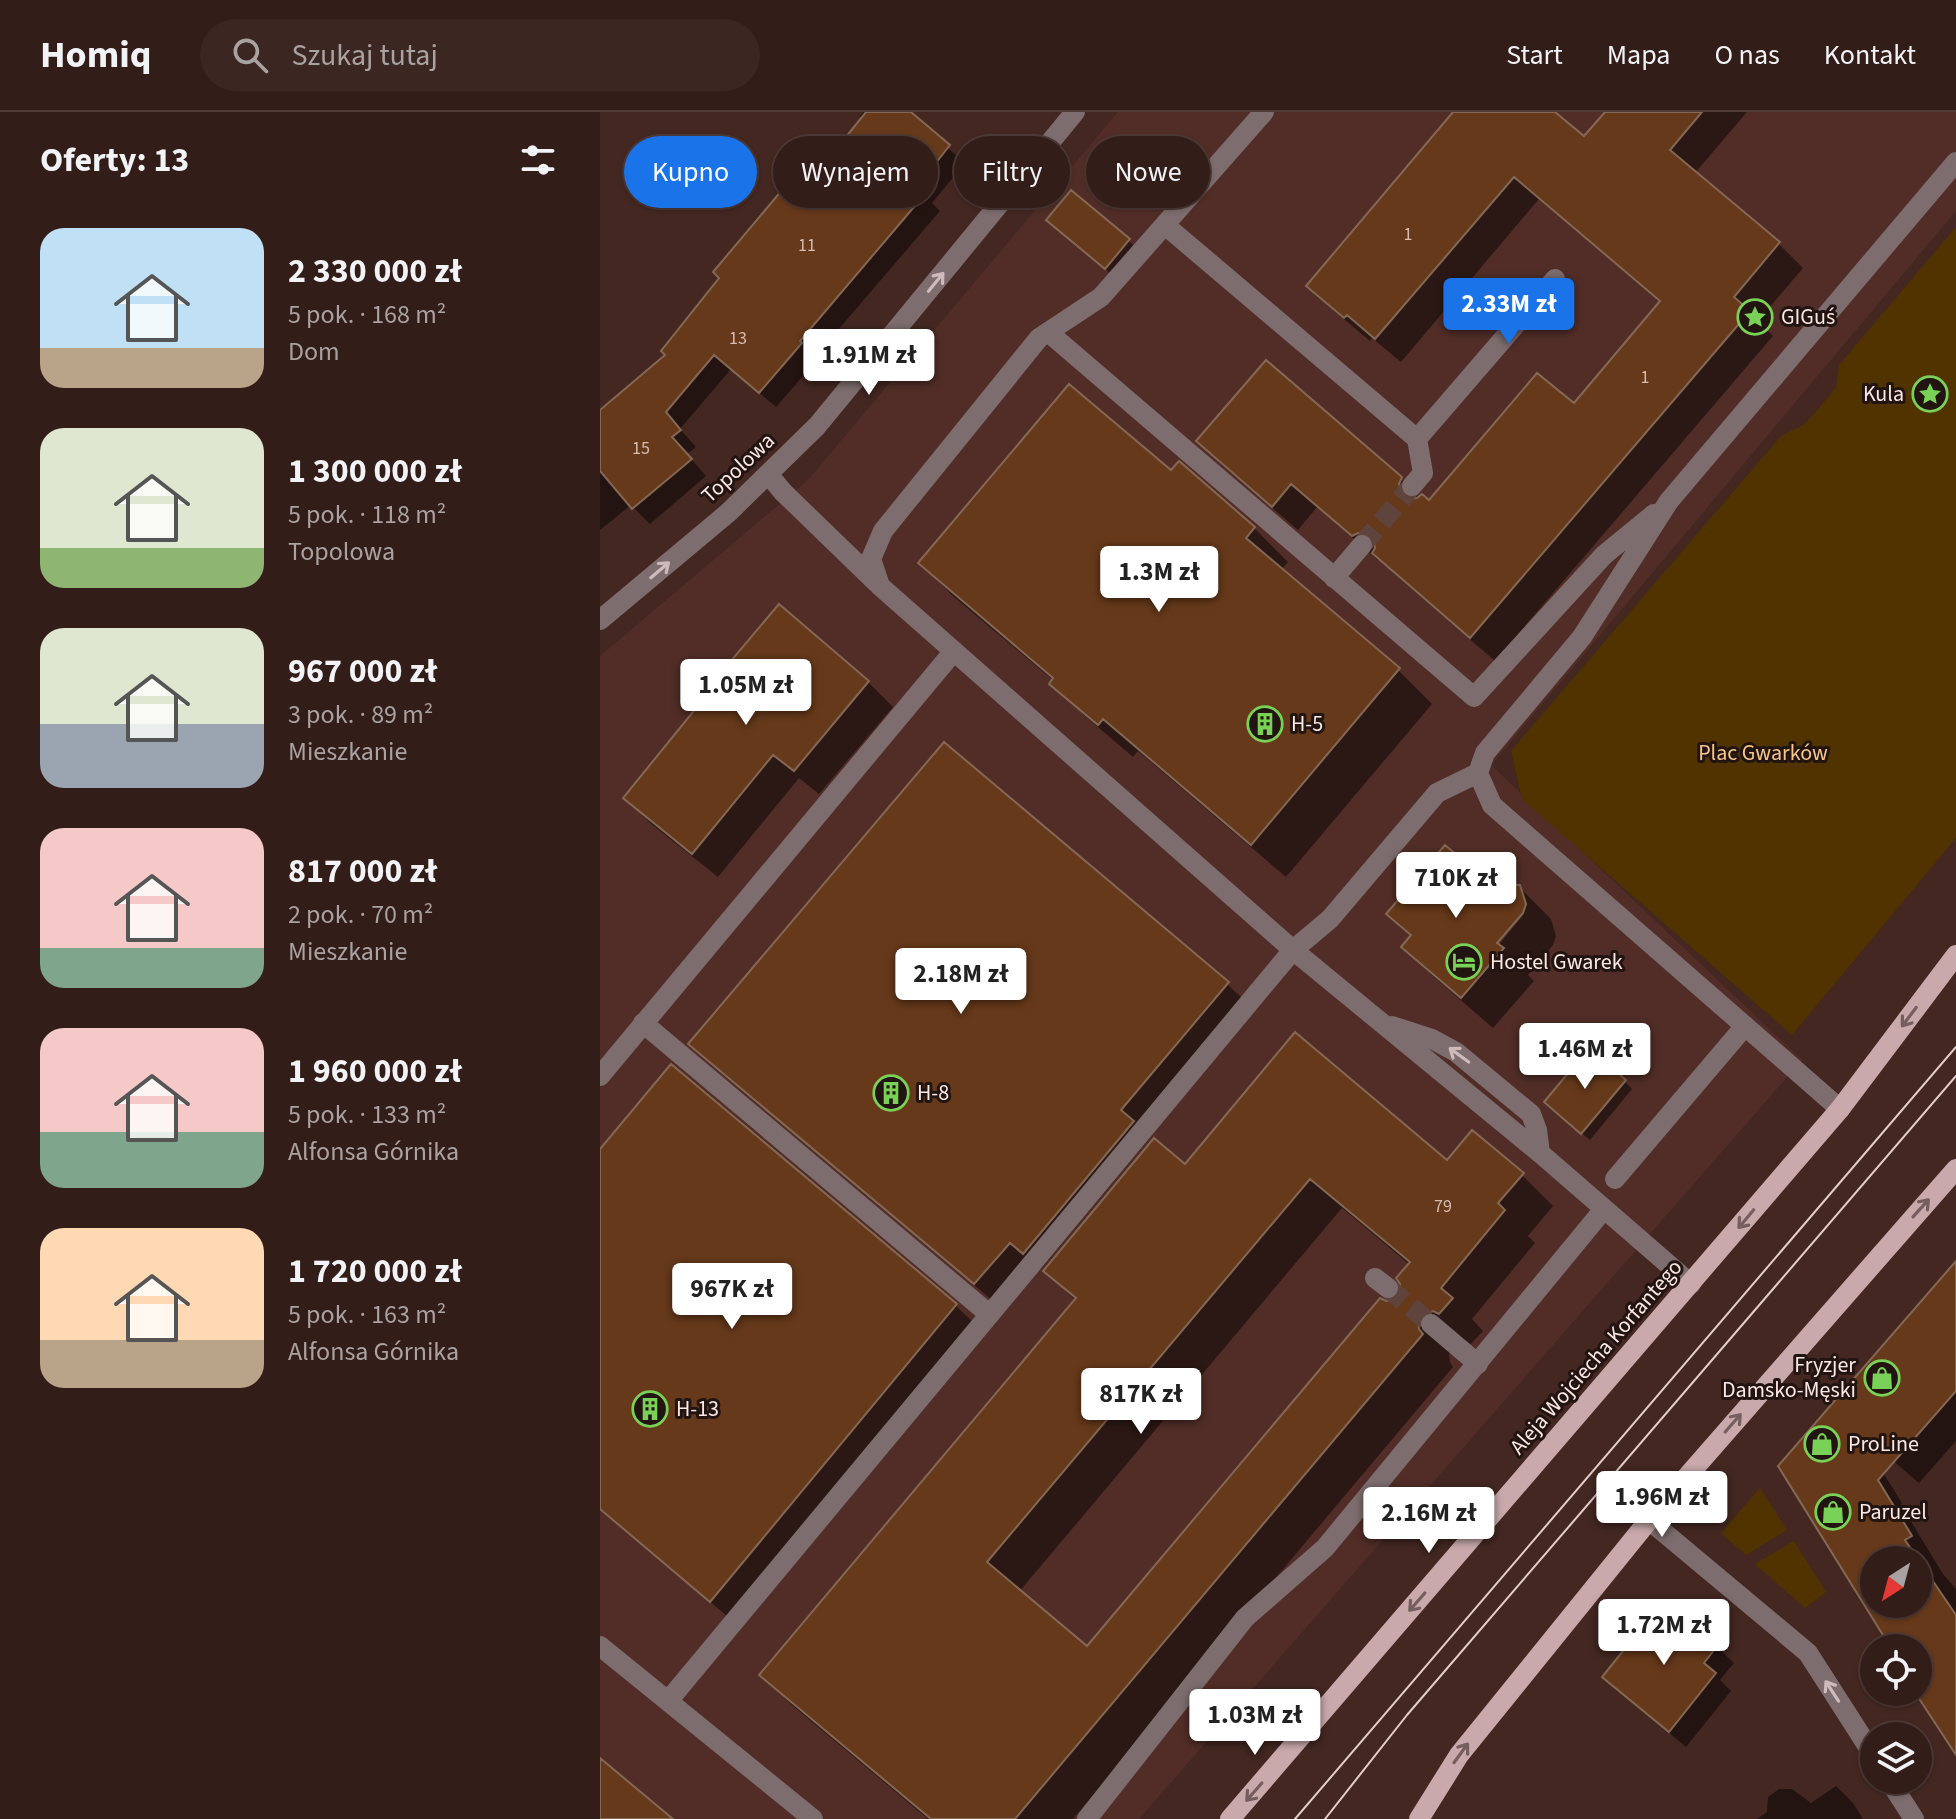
<!DOCTYPE html>
<html lang="pl">
<meta charset="utf-8">
<style>
:root{--surface:#331d19;--page:#3b2622;--text:#f1f3f6;--muted:#a9a2a2;--line:#4e3b38;--accent:#1a73e8}
body{margin:0;font-family:"Source Sans 3",sans-serif;background:var(--page);color:var(--text);height:100vh;display:flex;flex-direction:column;font-size:30px;white-space:nowrap}
*{box-sizing:border-box;margin:0}
p{font-size:26px;color:var(--muted)}
.icon{flex:none;width:44px;height:44px;fill:none;stroke:currentColor;stroke-width:2;stroke-linecap:round;stroke-linejoin:round}
.map{position:relative;flex:1;overflow:hidden}
.side{display:flex;flex-direction:column;background:var(--surface);width:600px}
.side>*{flex:none}
.top-card{position:absolute;left:24px;top:24px;width:760px;height:72px;display:flex;gap:16px}
.needle{width:52px;rotate:216deg}
.tools{position:absolute;left:1260px;top:1434px;display:grid;gap:16px}
.tools a{display:grid;place-items:center;width:72px;height:72px;border-radius:50%;background:var(--surface);box-shadow:0 2px 6px #0004,0 0 0 2px var(--line);font-size:40px}
.price{position:absolute;translate:-50% -68px;padding:0 18px;border-radius:8px;background:#fff;color:#222;font-size:26px;line-height:52px;filter:drop-shadow(0 2px 4px #0008)}
.price::after{content:'';position:absolute;left:50%;top:48px;width:24px;height:18px;margin-left:-12px;background:inherit;clip-path:polygon(0 0,100% 0,50% 100%)}
.price.active{background:var(--accent);color:#fff}
ul{padding:0;list-style:none}
li{display:flex;align-items:center;gap:24px;height:200px;padding:0 40px}
li span{display:grid;place-items:center;flex:none;width:224px;height:160px;border-radius:24px;color:#555}
li>.icon{margin-inline-start:auto}
span .icon{width:96px;height:96px;fill:#fffc;stroke-width:1}
li b{font-size:34px}
h2{display:flex;justify-content:space-between;align-items:center;height:96px;padding:0 40px;font-size:34px}
.pill{padding:0 28px;border-radius:36px;background:var(--surface);box-shadow:0 2px 6px #0004,0 0 0 2px var(--line);font-size:28px;line-height:72px}
.pill.active{background:var(--accent);color:#fff}
header{display:flex;align-items:center;gap:48px;box-sizing:border-box;height:112px;padding:0 40px;background:var(--surface);border-bottom:2px solid var(--line)}
header strong{font-size:38px}
nav{display:flex;gap:44px;margin-inline-start:auto;font-size:28px}
.search{width:560px;height:72px;background:var(--page);display:flex;align-items:center;gap:20px;box-sizing:border-box;padding:0 28px;border-radius:44px;color:var(--muted);font-size:30px}
main{display:flex;flex:1;min-height:0}
.map>svg:first-child{display:block}
</style>
<header>
<strong>Homiq</strong>
<div class="search"><svg class="icon" aria-label="search" viewBox="0 0 24 24"><circle cx="10" cy="10" r="6"/><path d="M15 15l6 6"/></svg>Szukaj tutaj</div>
<nav><a>Start</a><a>Mapa</a><a>O nas</a><a>Kontakt</a></nav>
</header>
<main>
<section class="side">
<h2>Oferty: 13<svg class="icon" aria-label="filters" viewBox="0 0 24 24"><path d="M4 7h16M4 17h16"/><circle cx="9" cy="7" r="2"/><circle cx="15" cy="17" r="2"/></svg></h2>
<ul>
<li><span style="background:linear-gradient(#bfe0f5 75%,#b9a48a 0)"><svg class="icon" aria-label="home" viewBox="0 0 24 24"><path d="M3 11l9-7 9 7M6 9v11h12V9"/></svg></span><div><b>2 330 000 zł</b><p>5 pok. · 168 m²</p><p>Dom</p></div></li>
<li><span style="background:linear-gradient(#dfe7d0 75%,#8fb573 0)"><svg class="icon" aria-label="home" viewBox="0 0 24 24"><path d="M3 11l9-7 9 7M6 9v11h12V9"/></svg></span><div><b>1 300 000 zł</b><p>5 pok. · 118 m²</p><p>Topolowa</p></div></li>
<li><span style="background:linear-gradient(#dfe7d0 60%,#9aa5b1 0)"><svg class="icon" aria-label="home" viewBox="0 0 24 24"><path d="M3 11l9-7 9 7M6 9v11h12V9"/></svg></span><div><b>967 000 zł</b><p>3 pok. · 89 m²</p><p>Mieszkanie</p></div></li>
<li><span style="background:linear-gradient(#f6c9c9 75%,#7fa58c 0)"><svg class="icon" aria-label="home" viewBox="0 0 24 24"><path d="M3 11l9-7 9 7M6 9v11h12V9"/></svg></span><div><b>817 000 zł</b><p>2 pok. · 70 m²</p><p>Mieszkanie</p></div></li>
<li><span style="background:linear-gradient(#f6c9c9 65%,#7fa58c 0)"><svg class="icon" aria-label="home" viewBox="0 0 24 24"><path d="M3 11l9-7 9 7M6 9v11h12V9"/></svg></span><div><b>1 960 000 zł</b><p>5 pok. · 133 m²</p><p>Alfonsa Górnika</p></div></li>
<li><span style="background:linear-gradient(#ffd9b3 70%,#b9a48a 0)"><svg class="icon" aria-label="home" viewBox="0 0 24 24"><path d="M3 11l9-7 9 7M6 9v11h12V9"/></svg></span><div><b>1 720 000 zł</b><p>5 pok. · 163 m²</p><p>Alfonsa Górnika</p></div></li>
</ul>
</section>
<div class="map">
<svg width="1356" height="1707" viewBox="0 0 1356 1707">
<rect width="100%" height="100%" fill="#442721"/>
<path fill="#522d27" d="M518 0H1356V99L891 653 1202 948 539 1707H0V544L207 369Z"/>
<path fill="#513300" d="M1356 115V726L1192 923 922 687 911 639 1181 324 1205 312 1236 276 1239 253Z
M1160 1376 1187 1418 1146 1443 1121 1421Z
M1194 1429 1226 1480 1205 1496 1155 1452Z"/>
<path fill="#0007" fill-rule="evenodd" d="M263 0H307L365 51 332 91 340 99 214 246 217 248 176 295 131 257 80 317 96 335 87 342 106 364 50 412 31 393 0 418V300L68 243 263 7 260 4Z
M856 0H952L984 27 1007 0H1147L1095 61 1179 132 1203 156 1158 209 1173 224 895 549 799 466 780 446 778 448 717 395 698 418 623 354 598 329 801 367 820 386 829 391 974 294 1061 191 939 87 801 250 772 226 770 229 733 198 709 174Z
M471 81 529 129 545 145 523 172 466 124 449 108Z
M654 416 688 450 681 458 798 558 832 592 686 765 538 639 533 645 486 605 452 572 454 569 354 485 320 451Z
M180 495 268 570 293 595 219 682 199 666 118 765 50 711 26 686Z
M892 775H919L951 807 956 824 953 833 928 863 934 869 893 916 835 866 804 835 812 825 789 802ZM921 799 924 802 893 840 889 837Z
M627 872 644 888 537 1015 549 1027 441 1157 427 1146 392 1188 107 948 91 932Z
M71 954 356 1194 373 1210 128 1505 0 1397V1040Z
M1024 969 1032 977 990 1028 954 998Z
M847 1051 922 1063 953 1094 928 1124 935 1131 872 1207 883 1219 871 1232 865 1230 853 1234 849 1243 850 1250 853 1255 473 1707H328L193 1594 162 1563 476 1189 446 1159 585 1055ZM742 1096 810 1153 799 1186 787 1191 487 1537 419 1480Z
M1356 1152V1329L1319 1371 1255 1316 1302 1391 1301 1393 1343 1462 1356 1477V1633L1318 1573V1536H1295L1181 1355ZM1274 1448H1318V1492H1274Z
M1064 1492 1117 1535 1134 1551 1120 1568 1131 1579 1086 1635 1022 1581 1005 1565Z
M1236 1674 1253 1691 1263 1707H1157L1167 1700 1168 1685 1179 1677H1192L1211 1691Z"/>
<path fill="#66391a" stroke="#846856" stroke-width="2" fill-rule="evenodd" d="M266 0H311L350 33 317 75 325 82 200 229 202 231 159 281 114 243 66 300 81 318 72 325 92 347 32 397 0 359V298L65 243 61 239 119 166 113 160 204 52 216 62Z
M853 0H955L984 24 1005 0H1102L1070 38 1180 130 1134 185 1150 199 870 526 772 441 775 436 774 429 770 423 758 421 752 424 691 372 672 395 596 329 666 248 802 365 799 372 803 383 810 387 817 386 822 382 829 388 937 261 974 291 1060 189 914 65 775 227 747 203 744 206 706 174Z
M471 78 530 127 505 157 446 108Z
M469 272 571 358 579 349 655 415 646 426 800 556 651 733 503 607 498 613 449 572 453 566 318 451Z
M179 492 269 569 194 659 173 643 92 742 23 686 106 584 103 582Z
M344 630 629 870 521 998 534 1009 423 1142 410 1131 374 1172 88 932Z
M845 733 892 773H920L926 792 923 801 897 831 904 836 861 886 801 835 811 823 786 802Z
M695 920 847 1048 872 1018 924 1061 898 1091 905 1098 841 1176 853 1186 839 1202 833 1199 822 1203 818 1210 819 1217 823 1222 415 1707H331L159 1563 476 1186 443 1159 554 1026 585 1052ZM710 1067 810 1150 796 1166 800 1172 799 1183 792 1188 786 1189 780 1186 487 1534 387 1450Z
M989 936 1026 968 981 1022 944 990Z
M71 952 357 1192 110 1490 0 1397V1037Z
M1356 1149V1279L1278 1368 1312 1424 1305 1428 1356 1503V1643L1318 1585V1536H1291L1178 1354ZM1274 1448H1318V1492H1274Z
M1063 1489 1118 1533 1104 1551 1116 1561 1069 1620 1002 1565Z
M0 1646 73 1707H0Z"/>
<g fill="none" stroke-linecap="round" stroke-linejoin="round">
<path stroke="#5f443e" stroke-width="20" stroke-dasharray="20 10" stroke-linecap="butt" d="M762 433 812 374
M788 1176 831 1212"/>
<path stroke="#7d6d6e" stroke-width="20" d="M664 0 501 185 439 226 283 419 271 447 280 474 693 838 730 807 837 681 878 661
M565 113 817 327 955 167
M448 220 874 585 1004 443 1054 402
M168 362 183 380 277 471
M812 374 823 361 817 327
M734 466 762 433
M0 508 129 400 217 314 475 0
M43 911 389 1202
M792 914 832 927 856 940 931 1002 937 1018 940 1041
M0 964 354 539
M1240 997 892 693 878 661 885 641 982 525 1069 389 1356 50
M1015 1067 1145 914
M775 1166 788 1176
M831 1212 878 1252
M1049 1408 1208 1541 1274 1644
M0 1534 213 1707
M68 1589 693 838 940 1041 1091 1172
M1289 1668 1314 1707
M487 1707 645 1506 725 1436 1004 1097"/>
<path stroke="#c9a9ac" stroke-width="20" d="M630 1707 1240 997 1356 843
M819 1707 859 1643 1049 1408 1356 1057"/>
<path stroke="#e3ceca" stroke-width="2" d="M695 1707 1356 935
M725 1707 807 1603 1356 964"/>
</g>
<defs><path id="oneway-shaft" d="M-6 0H5M1.5-3L5.5 0L1.5 3" fill="none" stroke-width="1.6" stroke-linecap="round" stroke-linejoin="round" transform="scale(2)"/></defs>
<g stroke="#cfbcba">
<use href="#oneway-shaft" transform="translate(336 170) rotate(-51)"/>
<use href="#oneway-shaft" transform="translate(60 458) rotate(-40)"/>
<use href="#oneway-shaft" transform="translate(859 943) rotate(-144)"/>
<use href="#oneway-shaft" transform="translate(1232 1579) rotate(-123)"/>
</g>
<g stroke="#755e5e">
<use href="#oneway-shaft" transform="translate(1309 905) rotate(127)"/>
<use href="#oneway-shaft" transform="translate(1321 1096) rotate(-48)"/>
<use href="#oneway-shaft" transform="translate(1146 1107) rotate(130)"/>
<use href="#oneway-shaft" transform="translate(1133 1311) rotate(-49)"/>
<use href="#oneway-shaft" transform="translate(817 1490) rotate(131)"/>
<use href="#oneway-shaft" transform="translate(861 1641) rotate(-54)"/>
<use href="#oneway-shaft" transform="translate(654 1680) rotate(131)"/>
</g>
<defs>
<symbol id="sight-ring" viewBox="-11 -11 22 22"><circle r="9.5" fill="#211411" stroke="#7ad157" stroke-width="1.5"/><path d="M0-6L1.8-2.2L6-1.7L2.9 1.2L3.7 5.4L0 3.3L-3.7 5.4L-2.9 1.2L-6-1.7L-1.8-2.2Z" fill="#7ad157"/></symbol>
<symbol id="building-ring" viewBox="-11 -11 22 22"><circle r="9.5" fill="#211411" stroke="#7ad157" stroke-width="1.5"/><path d="M-4-6H4V6H1V3H-1V6H-4ZM-2.5-4.3h1.7v1.8h-1.7ZM.8-4.3h1.7v1.8H.8ZM-2.5-1h1.7V.8h-1.7ZM.8-1h1.7V.8H.8Z" fill="#7ad157"/></symbol>
<symbol id="hotel-ring" viewBox="-11 -11 22 22"><circle r="9.5" fill="#211411" stroke="#7ad157" stroke-width="1.5"/><path d="M-6-4.5h1.5V1H6V5H4.5V3h-9V5H-6ZM-4 0a1.8 1.8 0 1 1 3.6 0ZM.5 0V-2.5h3Q6-2.5 6 0Z" fill="#7ad157"/></symbol>
<symbol id="shop-ring" viewBox="-11 -11 22 22"><circle r="9.5" fill="#211411" stroke="#7ad157" stroke-width="1.5"/><path d="M-5-2.5h2.3a2.7 3.5 0 0 1 5.4 0H5L5.5 6h-11ZM-1.5-2.5h3a1.5 2.3 0 0 0-3 0Z" fill="#7ad157"/></symbol>
</defs>
<g fill-rule="evenodd">
<use href="#sight-ring" x="1135" y="185" width="40" height="40"/>
<use href="#sight-ring" x="1310" y="262" width="40" height="40"/>
<use href="#building-ring" x="645" y="592" width="40" height="40"/>
<use href="#hotel-ring" x="844" y="830" width="40" height="40"/>
<use href="#building-ring" x="271" y="961" width="40" height="40"/>
<use href="#shop-ring" x="1262" y="1246" width="40" height="40"/>
<use href="#building-ring" x="30" y="1277" width="40" height="40"/>
<use href="#shop-ring" x="1202" y="1312" width="40" height="40"/>
<use href="#shop-ring" x="1213" y="1380" width="40" height="40"/>
</g>
<g text-anchor="middle" dominant-baseline="central" stroke-width="6" stroke-linejoin="round" paint-order="stroke">
<g font-size="18" fill="#d6bcb1">
<text x="808" y="122">1</text>
<text x="207" y="133">11</text>
<text x="138" y="226">13</text>
<text x="1045" y="265">1</text>
<text x="41" y="336">15</text>
<text x="843" y="1094">79</text>
</g>
<g font-size="22" fill="#fbe7e3" stroke="#211411" text-anchor="start">
<text x="1181" y="205">GIGuś</text>
<text x="1304" y="282" text-anchor="end">Kula</text>
<text x="691" y="612">H-5</text>
<text x="890" y="850">Hostel Gwarek</text>
<text x="317" y="981">H-8</text>
<text x="1256" y="1253" text-anchor="end">Fryzjer<tspan x="1256" dy="25">Damsko-Męski</tspan></text>
<text x="76" y="1297">H-13</text>
<text x="1248" y="1332">ProLine</text>
<text x="1259" y="1400">Paruzel</text>
</g>
<g font-size="22" fill="#fbe7e3" stroke="#211411">
<text transform="translate(138 356) rotate(-43)">Topolowa</text>
<text transform="translate(996 1245) rotate(-49)">Aleja Wojciecha Korfantego</text>
</g>
<g font-size="22" fill="#f5c688" stroke="#211411">
<text x="1163" y="641">Plac Gwarków</text>
</g>
</g>
</svg>
<div class="tools">
<a><svg class="needle" viewBox="-14 -14 28 28"><path d="M0-13l5 13h-10z" fill="#e53935"/><path d="M0 13l5-13h-10z" fill="#a9a2a2"/></svg></a>
<a><svg class="icon" aria-label="locate" viewBox="0 0 24 24"><circle cx="12" cy="12" r="6"/><path d="M12 2v4M12 18v4M2 12h4M18 12h4"/></svg></a>
<a><svg class="icon" aria-label="layers" viewBox="0 0 24 24"><path d="M12 4l9 5-9 5-9-5zM3 14l9 5 9-5"/></svg></a>
</div>
<b class="price active" style="left:909px;top:234px">2.33M zł</b>
<b class="price" style="left:269px;top:285px">1.91M zł</b>
<b class="price" style="left:559px;top:502px">1.3M zł</b>
<b class="price" style="left:146px;top:615px">1.05M zł</b>
<b class="price" style="left:856px;top:808px">710K zł</b>
<b class="price" style="left:361px;top:904px">2.18M zł</b>
<b class="price" style="left:985px;top:979px">1.46M zł</b>
<b class="price" style="left:132px;top:1219px">967K zł</b>
<b class="price" style="left:541px;top:1324px">817K zł</b>
<b class="price" style="left:1062px;top:1427px">1.96M zł</b>
<b class="price" style="left:829px;top:1443px">2.16M zł</b>
<b class="price" style="left:1064px;top:1555px">1.72M zł</b>
<b class="price" style="left:655px;top:1645px">1.03M zł</b>
<div class="top-card">
<a class="pill active">Kupno</a>
<a class="pill">Wynajem</a>
<a class="pill">Filtry</a>
<a class="pill">Nowe</a>
</div>
</div>
</main>
